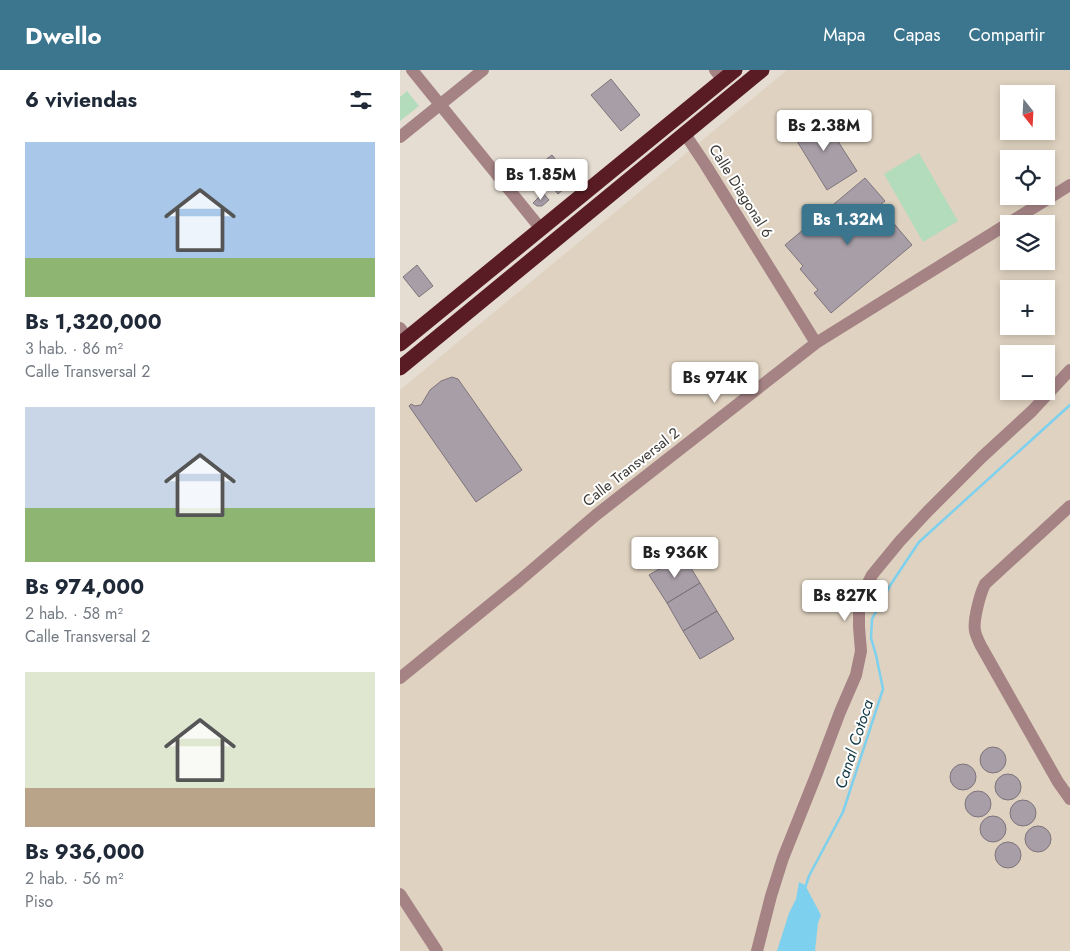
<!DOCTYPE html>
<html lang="es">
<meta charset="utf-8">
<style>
:root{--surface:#fff;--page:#f6f6f7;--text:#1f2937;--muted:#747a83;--accent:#3b758e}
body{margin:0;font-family:Jost,sans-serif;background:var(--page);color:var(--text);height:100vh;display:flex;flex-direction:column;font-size:19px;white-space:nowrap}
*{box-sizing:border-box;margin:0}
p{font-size:16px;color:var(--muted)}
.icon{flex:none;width:28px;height:28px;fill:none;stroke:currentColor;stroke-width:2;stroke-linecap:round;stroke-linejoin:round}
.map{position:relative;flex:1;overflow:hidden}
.details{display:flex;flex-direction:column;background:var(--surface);width:400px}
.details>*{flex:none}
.needle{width:32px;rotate:162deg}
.tools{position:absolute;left:600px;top:15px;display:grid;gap:10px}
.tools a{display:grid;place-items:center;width:55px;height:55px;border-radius:0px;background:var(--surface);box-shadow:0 2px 8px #0003;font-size:25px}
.price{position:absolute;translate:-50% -42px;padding:0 11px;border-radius:5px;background:#fff;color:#222;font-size:16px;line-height:32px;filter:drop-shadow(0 1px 2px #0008)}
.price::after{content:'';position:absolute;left:50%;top:30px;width:15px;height:11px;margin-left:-8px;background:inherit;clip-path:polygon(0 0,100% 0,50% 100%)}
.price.current{background:var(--accent);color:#fff}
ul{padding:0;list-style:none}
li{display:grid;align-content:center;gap:10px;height:265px;padding:0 25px}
li span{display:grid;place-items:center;height:155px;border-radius:0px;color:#555}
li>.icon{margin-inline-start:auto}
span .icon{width:90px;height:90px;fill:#fffc;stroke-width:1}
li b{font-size:21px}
h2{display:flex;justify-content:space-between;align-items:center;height:60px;padding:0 25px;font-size:21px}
header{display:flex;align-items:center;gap:30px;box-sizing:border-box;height:70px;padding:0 25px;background:var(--accent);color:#fff}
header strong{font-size:24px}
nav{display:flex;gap:28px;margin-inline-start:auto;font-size:18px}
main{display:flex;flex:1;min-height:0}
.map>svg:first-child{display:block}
</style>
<header>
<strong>Dwello</strong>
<nav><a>Mapa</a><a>Capas</a><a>Compartir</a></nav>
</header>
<main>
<section class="details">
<h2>6 viviendas<svg class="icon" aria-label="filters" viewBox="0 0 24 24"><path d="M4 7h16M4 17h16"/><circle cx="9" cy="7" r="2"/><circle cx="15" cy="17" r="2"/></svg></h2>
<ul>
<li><span style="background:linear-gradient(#a9c7e8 75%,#8fb573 0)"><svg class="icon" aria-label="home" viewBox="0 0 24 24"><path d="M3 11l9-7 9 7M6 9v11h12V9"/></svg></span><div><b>Bs 1,320,000</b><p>3 hab. · 86 m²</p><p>Calle Transversal 2</p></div></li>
<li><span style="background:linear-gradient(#c9d6e8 65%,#8fb573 0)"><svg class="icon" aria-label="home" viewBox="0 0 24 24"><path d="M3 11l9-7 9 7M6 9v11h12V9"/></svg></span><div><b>Bs 974,000</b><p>2 hab. · 58 m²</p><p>Calle Transversal 2</p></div></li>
<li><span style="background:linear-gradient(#dfe7d0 75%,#b9a48a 0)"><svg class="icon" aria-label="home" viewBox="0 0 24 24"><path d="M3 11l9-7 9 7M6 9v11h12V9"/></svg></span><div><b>Bs 936,000</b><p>2 hab. · 56 m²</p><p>Piso</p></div></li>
</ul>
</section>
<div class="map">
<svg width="670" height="881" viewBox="0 0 670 881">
<rect width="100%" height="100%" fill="#e5ddd2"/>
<path fill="#dfd2c0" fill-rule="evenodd" d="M387 0H670V881H0V320ZM609 24H646V61H609ZM609 89H646V126H609ZM609 154H646V191H609ZM609 219H646V256H609ZM609 284H646V321H609Z"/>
<path fill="#b2dcbc" d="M7 21 19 36 0 51V27Z
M519 83 558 151 523 172 484 104Z"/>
<path fill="#7dd1ee" d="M399 812 405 815 421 845 418 853 415 881H377L389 843 396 829Z"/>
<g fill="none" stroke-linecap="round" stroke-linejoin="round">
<path stroke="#7dd1ee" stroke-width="2.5" d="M405 818 409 806 443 742 483 619 476 585 471 568 472 549 491 514 519 472 670 335"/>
</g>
<path fill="#a89ea7" stroke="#7e747c" d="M211 9 240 45 221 61 191 25Z
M421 45 457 101 427 120 392 63Z
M152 85 173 111 158 124 136 97Z
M465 108 485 131 479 136 512 175 431 243 414 223 418 220 400 199 403 196 385 175Z
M143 123 149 130 142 136H137L133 133Z
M17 195 33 216 19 227 3 207Z
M52 307 58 309 122 400 76 432 9 336 11 334 15 336 21 335 30 320 41 311Z
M283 485 300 513 267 533 249 505Z
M300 513 317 541 283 561 267 533Z
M317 541 334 569 300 589 283 561Z
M580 690a13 13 0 1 1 26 0a13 13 0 1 1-26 0Z
M550 707a13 13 0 1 1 26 0a13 13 0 1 1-26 0Z
M595 717a13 13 0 1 1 26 0a13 13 0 1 1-26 0Z
M565 734a13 13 0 1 1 26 0a13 13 0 1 1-26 0Z
M610 743a13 13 0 1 1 26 0a13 13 0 1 1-26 0Z
M580 759a13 13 0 1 1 26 0a13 13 0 1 1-26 0Z
M625 769a13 13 0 1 1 26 0a13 13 0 1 1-26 0Z
M595 785a13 13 0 1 1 26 0a13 13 0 1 1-26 0Z"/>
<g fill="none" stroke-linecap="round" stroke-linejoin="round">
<path stroke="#a58385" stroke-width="12" d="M12 0 141 159
M315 0 323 10
M285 64 305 94 416 273
M0 67 83 0
M0 258 8 268
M670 436 585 514C580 524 573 550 575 561 576 566 579 572 581 576L658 712 670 729
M0 608 119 511 196 445 416 273 670 115
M0 824 37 881
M357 881 371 826 383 788 417 703 440 642 456 605 461 581 459 557V531L472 505 500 471 528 441 582 387 632 341 670 300"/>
<path stroke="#5a1c24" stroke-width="15" d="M0 274 335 0
M0 298 362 0"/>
</g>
<g text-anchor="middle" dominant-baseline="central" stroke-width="4" stroke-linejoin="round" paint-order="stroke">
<g font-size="15" fill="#3d3a35" stroke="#fff">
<text transform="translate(341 121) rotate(58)">Calle Diagonal 6</text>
<text transform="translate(231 397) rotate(-38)">Calle Transversal 2</text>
</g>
<g font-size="16" font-style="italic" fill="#123946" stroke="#fff">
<text transform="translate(454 674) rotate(-72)">Canal Cotoca</text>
</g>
</g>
</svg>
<div class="tools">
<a><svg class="needle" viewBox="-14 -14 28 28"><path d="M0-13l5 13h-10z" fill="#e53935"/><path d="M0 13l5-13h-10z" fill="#747a83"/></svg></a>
<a><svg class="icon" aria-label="locate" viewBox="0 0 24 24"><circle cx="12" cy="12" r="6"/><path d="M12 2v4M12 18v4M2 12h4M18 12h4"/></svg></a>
<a><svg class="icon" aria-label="layers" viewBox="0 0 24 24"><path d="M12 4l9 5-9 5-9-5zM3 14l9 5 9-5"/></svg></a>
<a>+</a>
<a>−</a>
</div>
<b class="price" style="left:424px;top:82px">Bs 2.38M</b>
<b class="price" style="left:141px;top:131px">Bs 1.85M</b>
<b class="price current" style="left:448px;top:176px">Bs 1.32M</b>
<b class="price" style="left:315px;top:334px">Bs 974K</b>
<b class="price" style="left:275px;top:509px">Bs 936K</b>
<b class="price" style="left:445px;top:552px">Bs 827K</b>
</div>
</main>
